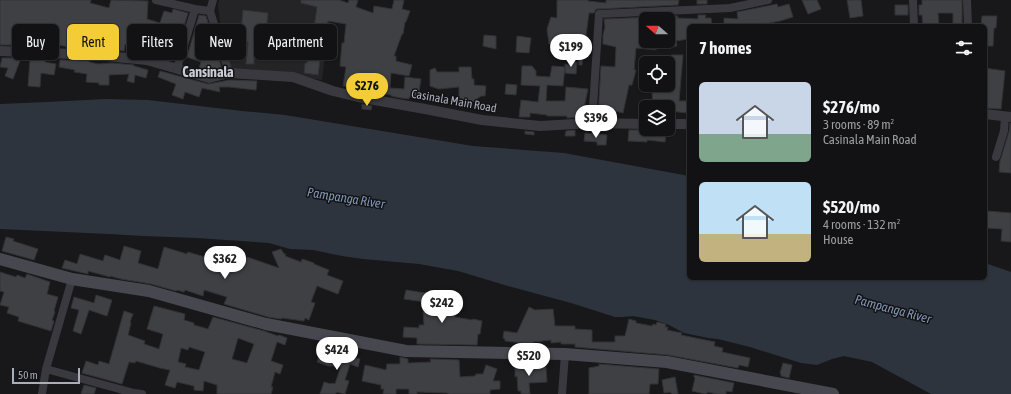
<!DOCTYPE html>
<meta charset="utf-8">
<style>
:root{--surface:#121214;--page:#1f2022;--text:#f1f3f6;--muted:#9c9ea0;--line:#313234;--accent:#f4cd36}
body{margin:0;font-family:"Asap Condensed",sans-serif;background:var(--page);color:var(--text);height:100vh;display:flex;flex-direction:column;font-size:15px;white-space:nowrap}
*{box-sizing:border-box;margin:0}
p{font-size:13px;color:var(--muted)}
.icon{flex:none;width:22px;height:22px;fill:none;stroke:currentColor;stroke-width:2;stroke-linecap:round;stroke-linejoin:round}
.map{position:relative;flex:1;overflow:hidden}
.drawer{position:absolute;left:687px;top:24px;width:300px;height:256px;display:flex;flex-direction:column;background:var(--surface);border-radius:6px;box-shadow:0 1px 3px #0004,0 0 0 1px var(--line)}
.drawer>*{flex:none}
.hud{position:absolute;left:12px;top:24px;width:380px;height:36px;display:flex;gap:8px}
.needle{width:26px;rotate:290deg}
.controls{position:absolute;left:639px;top:12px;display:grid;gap:8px}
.controls a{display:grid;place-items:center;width:36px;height:36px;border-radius:6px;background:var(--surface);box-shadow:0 1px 3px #0004,0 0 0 1px var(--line);font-size:20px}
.scale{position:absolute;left:12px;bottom:10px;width:68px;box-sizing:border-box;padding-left:4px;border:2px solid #aaadba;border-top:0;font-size:11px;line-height:14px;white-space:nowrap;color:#aaadba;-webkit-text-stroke:3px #131315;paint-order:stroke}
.price{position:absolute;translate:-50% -34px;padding:0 9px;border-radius:14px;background:#fff;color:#222;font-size:13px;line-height:26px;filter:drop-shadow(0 1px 2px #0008)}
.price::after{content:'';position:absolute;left:50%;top:24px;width:12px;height:9px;margin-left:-6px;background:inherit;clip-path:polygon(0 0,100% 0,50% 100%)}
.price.active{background:var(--accent);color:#111}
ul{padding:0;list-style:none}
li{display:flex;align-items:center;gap:12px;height:100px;padding:0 12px}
li span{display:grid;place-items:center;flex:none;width:112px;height:80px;border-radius:6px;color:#555}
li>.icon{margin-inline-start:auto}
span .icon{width:48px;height:48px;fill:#fffc;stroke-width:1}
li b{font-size:17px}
h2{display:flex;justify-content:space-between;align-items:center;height:48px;padding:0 12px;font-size:17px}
.tag{padding:0 14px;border-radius:6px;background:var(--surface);box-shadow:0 1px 3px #0004,0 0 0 1px var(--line);font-size:14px;line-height:36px}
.tag.active{background:var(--accent);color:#111}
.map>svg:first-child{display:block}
</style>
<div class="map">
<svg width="1011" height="394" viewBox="0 0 1011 394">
<rect width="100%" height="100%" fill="#18181a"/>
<path fill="#242427" d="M219 0H332L322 80 293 75 231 71 222 38 218 5Z"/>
<path fill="#2d343e" d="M106 99 148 100 242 111 285 115 473 146 564 153 689 176V278H985V263L1011 272V394H931L872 362 844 356 832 359 817 365 801 363 750 347 718 339 708 338 684 333 667 324 655 320 633 316 622 317H615L571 303 508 286 458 271 419 264 363 259 342 256 313 250 290 249 269 243 197 238 143 236 109 234 0 229V104L47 102Z"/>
<path fill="#3f4044" stroke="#323236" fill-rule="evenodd" d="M0 0H91L90 3 109 8 111 0 148 1 147 19 160 23 164 11 172 13 173 9 188 13 178 46 165 43 163 48 142 40 139 49 125 44 124 51 93 47V48H73L50 43V41L32 37V30L30 37 25 35 23 45H0Z
M301 0H339L348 3 349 0H358L356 7 373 13 374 6 392 9 394 0H404L402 9 410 11 406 22H405L403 34H402L394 56H396V61L412 65 409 76 391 73 390 88 404 89 405 77 421 79 418 98 409 97V99L401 98 391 96V95L364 91V88L343 86 346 67 340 66 342 43H344L346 24 328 21 323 61H320L318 75 304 73 305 63H307L312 28H314L317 7 301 3Z
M557 0H588V1L606 3V0H679L678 5 599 9H596L594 13H589L582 65H579L578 48 549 44 547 29 551 17 557 18Z
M697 0H707V4H697Z
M802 0H817L821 9 808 14Z
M847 0H861L863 16 850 18Z
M922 0H962V26H953V13H938L939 26H923L922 15H919V5H922Z
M777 4 778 7 789 4 793 17 780 21 759 25V26H724V18L738 19 737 12Z
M895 5H908V15H895Z
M243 10 268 13 265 44 263 43 262 55 254 54V64H246L248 42 240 41Z
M199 15 206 16 221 66V68L209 71 199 68 201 62 187 57Z
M698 15H706L705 18H711L712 26H687L688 39 676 41 677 46 656 48V50L636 48 634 70H636L632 85H629L623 113 615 111V117H598L601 66 615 67 616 47 603 44V35L605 27 604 19 678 16 677 18 698 19ZM646 19H671L672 41H646Z
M982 16H997L996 28H994L993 46H985V26H981Z
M484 35 496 36V49L483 46Z
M517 36 531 38 529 53 516 52Z
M671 55H683L679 101H689V113L678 112 668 110V107H653L652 91H668Z
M2 58H21L13 79 5 76 8 68 0 67Z
M30 59H45V62L56 64 54 75 41 73 40 87 28 86Z
M60 60 89 61V62L98 64 112 63 134 65V66L148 70 146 78 135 75 134 83 127 81 129 74 109 75V85H99V83L86 82 87 74 74 72 75 70 59 67Z
M569 62H577L576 74 565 73V64L569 65Z
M522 66H532L536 71V76L550 77 552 66 565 67 563 86 547 85 546 101H565L566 87 588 89 582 117 567 118V116H547V115L530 113V117H519L521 100 538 102 540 86 521 85Z
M459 67H471L472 79H474V85L486 86 485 96H481L470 104 463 103 459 99V87L439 89 430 86V70L435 68 437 72H459Z
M985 68 1005 71 1001 109 985 108Z
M160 71 208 84 230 80 257 81 256 90 229 87H219L220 92 202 88 199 97 185 92 183 99 172 95 176 84 158 77Z
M506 84 517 85 516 95 505 94Z
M362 104 372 106 371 110 362 109Z
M1010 123H1011V173L999 172 1000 161 1009 132Z
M575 130V136H565L566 131Z
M629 130H647L666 132 665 142 647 140V142L628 141Z
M525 131 534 132V135L525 134Z
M585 133 607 135 606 145H597V142L584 141Z
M987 211 1011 213V242L1001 241 1002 229 986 228Z
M6 237 14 239 13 241 38 249 34 260 2 251Z
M124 246 141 251 138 263 158 269 164 247 187 254 188 252 205 257 207 253 217 256 214 265 229 269 232 257 246 260 247 257 279 268 272 252 281 249 284 254H286L285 256 301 262 302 259 314 263V264L329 270 327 275 343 281 338 294 317 286 311 302 315 303 309 320 305 318 304 321 282 318 281 319 268 317 224 304 227 297 204 290 203 296 185 290 184 292 177 290 176 291 151 284 121 279 110 276V277L88 271V274L62 268 65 260 77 264 80 254 103 261 105 255 120 260Z
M0 272 16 277 17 275 25 278 27 274 50 282 47 294 58 297 54 311 55 312 52 320 54 321 51 331 18 321 19 317 7 313 9 307 0 305 4 292 0 291Z
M406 290 432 294V296L436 297 434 304 456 307 455 317 472 320 473 319 482 321 480 334H478L477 345 417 344V338L403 337 404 327 419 328V325H424L423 311 425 302 404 299Z
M96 295 112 300 107 316 89 310 81 334 73 331 79 310 71 308 74 297 94 303Z
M154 306 185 314 184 320 194 323V325L208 329 213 317 264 331 278 336 279 335 287 338 285 345 277 342 271 361 283 365 280 374 275 372 271 387H273L271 394H217V385L204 381 203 391 194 390V386L177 382 175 388 165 385 170 370 160 368 136 361 135 363 129 362 122 384 82 373 86 361 98 365 99 361 109 364 124 311 133 314 130 322 131 323 128 335 145 341 144 344 159 349 163 334 147 329ZM238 338 254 344 247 363 232 359ZM189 347 205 352 199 370 185 367 186 364 178 362 181 348 188 350Z
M529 307 535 310 553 309 555 326H575V329L592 330V342H615V336H625L629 319 636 321V323L652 326 653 324 656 325 657 322 666 324 665 327H668L667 330 682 333 681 335 715 342 714 346 723 348 722 352 750 358 748 367 739 365 738 368 668 355 575 347V344H561V342L551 343V340L533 342V344L505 341V339L503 338 504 331 517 333Z
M321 349 328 352 342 354 360 359 358 367 350 364 345 380 349 381 345 394 336 392V394H320L324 382 331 384 332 383 335 384 341 366H328L317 362Z
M400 357 408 359V363L431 362 430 359 459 360 460 377 475 376 476 374H483L486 365 497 369 493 381H500V389L490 390V394H448V393L417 392V394H409V389H396V394H383L384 389H381V385L362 381 365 365 386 370 387 364H400Z
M783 363 792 365 789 378 781 376V374L780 373Z
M599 364 659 369 658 384H650L649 394H589V368L599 366Z
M515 366H526V368L546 367 547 382 529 383 530 394H521V391H518L517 376 515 377Z
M694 375 734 383 732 392 726 391V394H717L707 392V394H705L692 391 695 378 694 377Z
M675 377 678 394H671V392L664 393 662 380Z
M84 385 96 388 94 394H81Z"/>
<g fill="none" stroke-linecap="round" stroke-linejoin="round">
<path stroke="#39393f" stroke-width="8" d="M156 0 195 9 210 11
M213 0 210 11 229 73
M913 0 914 26
M967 0 968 26
M177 68 195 9
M592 123 599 14 730 8 768 0
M996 157 1004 131 1005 116
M46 369 134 393 142 394
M42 394 46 369 72 279
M562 394 565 354"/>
<path stroke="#39393f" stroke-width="10" d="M0 51 96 55 147 60 209 78 229 73 293 77 333 91 358 97 425 109 482 120 540 126 592 123 646 124
M985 114 1011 117
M668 124H689"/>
<path stroke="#47484f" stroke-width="12" d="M0 259 72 279 149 291 266 324 406 351 565 354 667 362 833 394"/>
</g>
<g text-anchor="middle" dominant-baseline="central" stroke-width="3" stroke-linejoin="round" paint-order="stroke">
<g font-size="12" fill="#aaadba" stroke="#131315">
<text transform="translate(454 101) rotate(10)">Casinala Main Road</text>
</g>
<g font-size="13" font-style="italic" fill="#8196b5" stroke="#131315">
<text transform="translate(346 198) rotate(9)">Pampanga River</text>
<text transform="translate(893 309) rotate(15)">Pampanga River</text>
</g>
<g font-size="14" font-weight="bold" fill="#cbccd6" stroke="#131315">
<text x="208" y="72">Cansinala</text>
</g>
</g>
</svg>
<div class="controls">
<a><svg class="needle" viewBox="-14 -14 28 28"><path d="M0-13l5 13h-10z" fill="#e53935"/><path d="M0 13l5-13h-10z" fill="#9c9ea0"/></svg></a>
<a><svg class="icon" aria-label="locate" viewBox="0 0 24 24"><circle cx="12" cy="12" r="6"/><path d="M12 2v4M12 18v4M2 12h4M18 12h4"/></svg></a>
<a><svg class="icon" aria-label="layers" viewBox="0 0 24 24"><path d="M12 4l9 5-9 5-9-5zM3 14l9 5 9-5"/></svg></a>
</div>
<div class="scale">50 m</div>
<b class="price" style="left:571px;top:68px">$199</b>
<b class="price active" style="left:367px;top:107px">$276</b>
<b class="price" style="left:596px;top:139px">$396</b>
<b class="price" style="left:225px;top:280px">$362</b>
<b class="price" style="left:442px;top:324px">$242</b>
<b class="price" style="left:337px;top:371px">$424</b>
<b class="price" style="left:529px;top:377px">$520</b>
<div class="hud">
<a class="tag">Buy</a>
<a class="tag active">Rent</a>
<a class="tag">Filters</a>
<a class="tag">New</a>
<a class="tag">Apartment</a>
</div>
<section class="drawer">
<h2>7 homes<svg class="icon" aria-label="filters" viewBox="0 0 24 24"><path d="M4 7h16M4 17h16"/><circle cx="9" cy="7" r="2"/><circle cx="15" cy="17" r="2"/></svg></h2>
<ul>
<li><span style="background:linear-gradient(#c9d6e8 65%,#7fa58c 0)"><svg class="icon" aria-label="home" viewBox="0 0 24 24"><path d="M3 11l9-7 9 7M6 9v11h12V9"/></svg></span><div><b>$276/mo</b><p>3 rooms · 89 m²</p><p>Casinala Main Road</p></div></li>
<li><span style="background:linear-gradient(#bfe0f5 65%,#c2b280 0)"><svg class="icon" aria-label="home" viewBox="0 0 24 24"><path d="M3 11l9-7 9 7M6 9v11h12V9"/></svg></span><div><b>$520/mo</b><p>4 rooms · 132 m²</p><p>House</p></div></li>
</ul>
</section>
</div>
